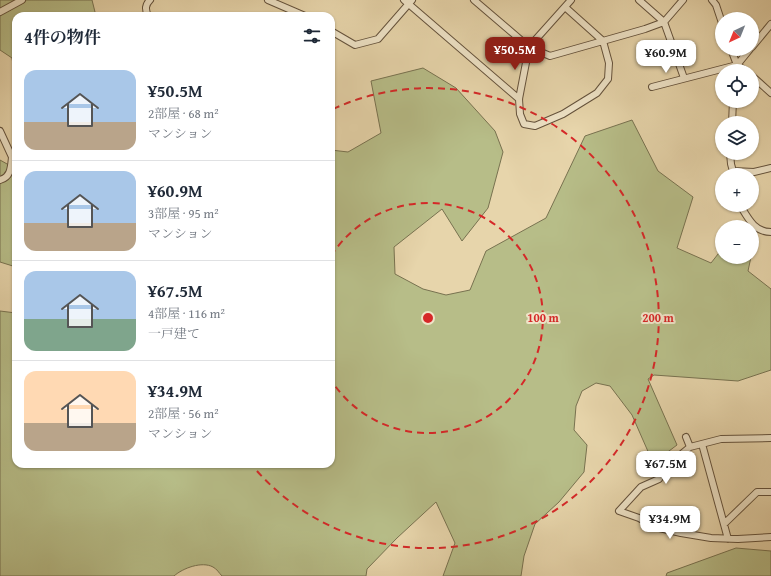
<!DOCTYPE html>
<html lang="ja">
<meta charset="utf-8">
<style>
:root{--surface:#fff;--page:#f2f2f3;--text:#1f2937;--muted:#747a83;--line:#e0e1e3;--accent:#8f2418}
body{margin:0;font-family:"Gentium Book Plus","Noto Serif JP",serif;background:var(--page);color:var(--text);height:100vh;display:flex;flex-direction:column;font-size:15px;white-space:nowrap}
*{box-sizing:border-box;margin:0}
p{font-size:13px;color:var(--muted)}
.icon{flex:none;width:22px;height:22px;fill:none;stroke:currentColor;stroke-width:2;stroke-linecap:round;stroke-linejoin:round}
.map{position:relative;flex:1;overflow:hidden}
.panel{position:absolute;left:12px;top:12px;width:323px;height:456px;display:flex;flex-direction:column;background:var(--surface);border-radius:12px;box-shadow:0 1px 3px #0004}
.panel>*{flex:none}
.needle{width:26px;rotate:223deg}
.buttons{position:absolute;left:715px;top:12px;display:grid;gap:8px}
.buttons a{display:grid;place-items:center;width:44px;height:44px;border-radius:50%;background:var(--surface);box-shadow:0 1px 3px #0004;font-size:20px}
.price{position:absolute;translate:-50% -34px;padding:0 9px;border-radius:8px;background:#fff;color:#222;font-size:13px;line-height:26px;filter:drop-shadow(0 1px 2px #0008)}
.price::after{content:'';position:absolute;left:50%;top:24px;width:12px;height:9px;margin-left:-6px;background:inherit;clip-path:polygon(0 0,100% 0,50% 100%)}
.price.selected{background:var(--accent);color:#fff}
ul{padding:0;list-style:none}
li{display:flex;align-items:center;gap:12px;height:100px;padding:0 12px}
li+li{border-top:1px solid var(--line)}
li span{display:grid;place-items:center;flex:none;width:112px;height:80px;border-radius:12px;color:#555}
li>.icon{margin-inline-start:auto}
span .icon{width:48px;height:48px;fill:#fffc;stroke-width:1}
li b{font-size:17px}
h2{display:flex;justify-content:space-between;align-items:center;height:48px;padding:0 12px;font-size:17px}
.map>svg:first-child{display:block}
</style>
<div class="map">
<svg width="771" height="576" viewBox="0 0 771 576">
<rect width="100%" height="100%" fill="#e7d5ab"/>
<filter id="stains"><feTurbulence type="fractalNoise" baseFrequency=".005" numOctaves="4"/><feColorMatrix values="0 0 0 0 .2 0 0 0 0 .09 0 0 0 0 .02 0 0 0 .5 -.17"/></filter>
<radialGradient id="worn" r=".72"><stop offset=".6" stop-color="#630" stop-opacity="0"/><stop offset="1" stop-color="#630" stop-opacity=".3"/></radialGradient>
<path fill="#b7bd88" stroke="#787250" d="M0 0H92L96 16H16V83L12 58 0 50Z
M423 68 456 88 495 131 503 152 488 208 462 241 442 209 394 247 395 274 423 289 446 295 470 290 486 251 546 218 585 136 632 120 658 171 693 197 677 248 711 263 722 249V257H751L748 271 771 289V370L738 381 654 375 648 379 677 445 661 457 650 456 632 415 610 386 596 383 582 391 576 406 574 430 587 445 584 472 559 502 535 524 524 556 521 576H443L455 543 436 502 397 538 367 569 366 576H222C219 573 217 569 213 567 202 561 183 568 174 576H0V311L16 313V464H331V150L348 152 381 133 371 81Z
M0 160 16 169V267L0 262Z
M736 548 771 551V576H666L667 573Z"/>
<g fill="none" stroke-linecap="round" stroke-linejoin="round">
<defs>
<path id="minor" d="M268 0 305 16
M404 0 519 99
M474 0 529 47 550 56 645 29 664 22 683 0
M639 0 664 22 684 78
M712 0 716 5 722 23
M565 7 603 41 609 63 608 79 597 93 563 114 535 126 524 124 520 114 519 99 529 47 571 0
M0 12 22 0
M148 16C145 9 145 5 150 0
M331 31 355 45 378 39 412 0
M752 47 771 24
M731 49 737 65 736 71
M737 65 746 71
M752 76 771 93
M652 87 737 65 750 49
M732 123 733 101
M0 131 12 157 16 161
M730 153 731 164 734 175
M733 171 754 172 771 168
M0 180C11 177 11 167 12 157
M740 205C748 218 754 232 771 232
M686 437 690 447
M771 438 721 439 690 447 667 466 659 479 641 487 619 511 639 518 655 527 681 533 711 538 738 539 771 537
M702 444 728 539
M724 524 757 492H771"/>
</defs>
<use href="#minor" stroke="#64523c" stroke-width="8"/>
<use href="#minor" stroke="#efe4c8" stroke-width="6"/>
</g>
<g fill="none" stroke="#d62828" stroke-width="2" stroke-dasharray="7 5">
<path d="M331 256A115 115 0 1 1 331 380"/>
<path d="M333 109A230 230 0 1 1 251 464"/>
</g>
<circle cx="428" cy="318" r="6" fill="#d62828" stroke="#efe4c8" stroke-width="2"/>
<g font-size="12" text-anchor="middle" font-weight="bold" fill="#d62828" stroke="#efe4c8" stroke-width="4" stroke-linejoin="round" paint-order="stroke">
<text x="543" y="322">100 m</text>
<text x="658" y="322">200 m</text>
</g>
<rect width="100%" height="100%" filter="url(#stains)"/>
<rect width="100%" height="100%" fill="url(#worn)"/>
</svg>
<div class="buttons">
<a><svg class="needle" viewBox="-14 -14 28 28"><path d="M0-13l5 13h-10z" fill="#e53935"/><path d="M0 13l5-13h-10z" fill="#747a83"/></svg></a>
<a><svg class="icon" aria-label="locate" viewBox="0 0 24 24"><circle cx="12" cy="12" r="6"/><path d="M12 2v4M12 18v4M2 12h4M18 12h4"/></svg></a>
<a><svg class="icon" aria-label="layers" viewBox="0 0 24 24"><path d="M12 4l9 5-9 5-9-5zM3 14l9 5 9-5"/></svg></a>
<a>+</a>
<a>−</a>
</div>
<b class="price selected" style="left:515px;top:71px">¥50.5M</b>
<b class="price" style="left:666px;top:74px">¥60.9M</b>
<b class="price" style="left:666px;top:485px">¥67.5M</b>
<b class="price" style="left:670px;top:540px">¥34.9M</b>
<section class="panel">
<h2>4件の物件<svg class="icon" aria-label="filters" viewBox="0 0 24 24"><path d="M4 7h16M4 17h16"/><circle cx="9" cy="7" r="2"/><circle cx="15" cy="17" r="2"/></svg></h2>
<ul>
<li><span style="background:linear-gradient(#a9c7e8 65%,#b9a48a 0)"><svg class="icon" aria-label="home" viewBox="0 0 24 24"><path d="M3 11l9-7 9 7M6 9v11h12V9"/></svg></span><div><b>¥50.5M</b><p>2部屋 · 68 m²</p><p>マンション</p></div></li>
<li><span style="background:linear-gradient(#a9c7e8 65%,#b9a48a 0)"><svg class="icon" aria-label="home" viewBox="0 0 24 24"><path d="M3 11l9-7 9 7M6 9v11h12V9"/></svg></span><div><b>¥60.9M</b><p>3部屋 · 95 m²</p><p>マンション</p></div></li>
<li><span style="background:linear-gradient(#a9c7e8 60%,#7fa58c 0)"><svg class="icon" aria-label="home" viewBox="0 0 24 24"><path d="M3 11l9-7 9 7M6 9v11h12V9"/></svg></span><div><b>¥67.5M</b><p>4部屋 · 116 m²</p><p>一戸建て</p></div></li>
<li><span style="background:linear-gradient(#ffd9b3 65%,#b9a48a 0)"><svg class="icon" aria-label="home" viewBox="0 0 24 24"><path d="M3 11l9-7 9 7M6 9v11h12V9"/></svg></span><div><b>¥34.9M</b><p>2部屋 · 56 m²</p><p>マンション</p></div></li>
</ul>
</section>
</div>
